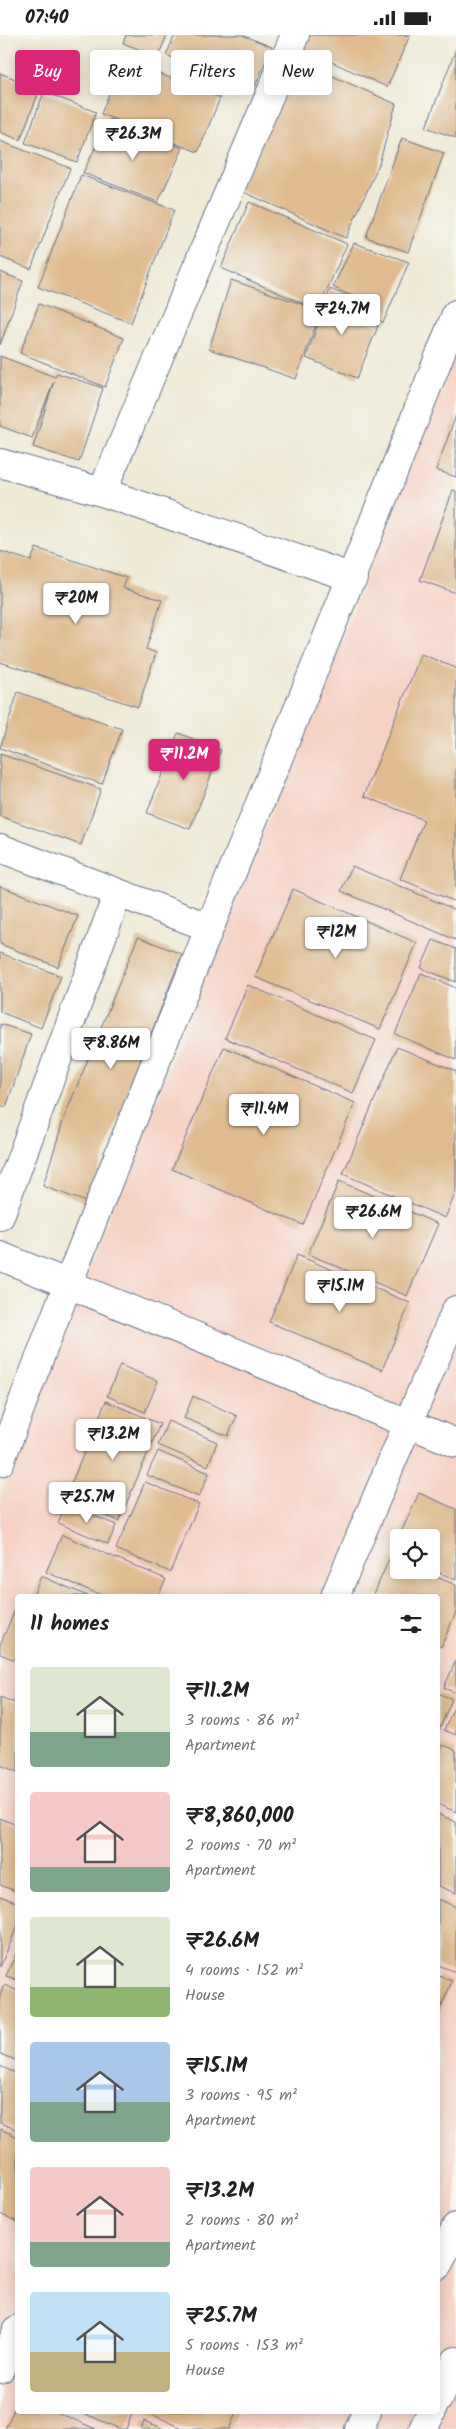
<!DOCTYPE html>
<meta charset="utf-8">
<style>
:root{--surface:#fff;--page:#f6f6f6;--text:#222;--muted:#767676;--accent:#db2777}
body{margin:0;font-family:Kalam,sans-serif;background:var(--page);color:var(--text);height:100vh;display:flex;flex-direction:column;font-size:19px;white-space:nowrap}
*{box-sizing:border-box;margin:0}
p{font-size:16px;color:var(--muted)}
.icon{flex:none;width:28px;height:28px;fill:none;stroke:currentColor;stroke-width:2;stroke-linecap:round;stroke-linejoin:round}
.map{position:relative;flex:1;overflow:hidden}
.panel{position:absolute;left:15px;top:1559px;width:425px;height:820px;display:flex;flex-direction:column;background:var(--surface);border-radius:5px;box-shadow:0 2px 12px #0003}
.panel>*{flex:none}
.banner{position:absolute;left:15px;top:15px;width:426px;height:45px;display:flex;gap:10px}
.buttons{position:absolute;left:390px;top:1494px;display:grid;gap:10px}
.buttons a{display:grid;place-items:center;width:50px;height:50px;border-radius:5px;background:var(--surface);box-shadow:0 2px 12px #0003;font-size:25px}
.price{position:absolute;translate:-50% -42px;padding:0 11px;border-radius:5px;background:#fff;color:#222;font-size:16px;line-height:32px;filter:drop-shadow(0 1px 2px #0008)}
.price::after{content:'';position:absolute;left:50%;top:30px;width:15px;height:11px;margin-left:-8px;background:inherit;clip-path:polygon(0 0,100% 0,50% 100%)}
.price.selected{background:var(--accent);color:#fff}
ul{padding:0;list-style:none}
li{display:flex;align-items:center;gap:15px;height:125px;padding:0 15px}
li span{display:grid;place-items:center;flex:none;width:140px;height:100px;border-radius:5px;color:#555}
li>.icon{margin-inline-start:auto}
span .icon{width:60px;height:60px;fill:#fffc;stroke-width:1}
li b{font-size:21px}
h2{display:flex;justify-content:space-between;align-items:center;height:60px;padding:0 15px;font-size:21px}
.chip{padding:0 18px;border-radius:5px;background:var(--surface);box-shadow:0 2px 12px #0003;font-size:18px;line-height:45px}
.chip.selected{background:var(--accent);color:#fff}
.status{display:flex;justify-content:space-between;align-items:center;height:35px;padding:0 25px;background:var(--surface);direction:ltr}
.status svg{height:14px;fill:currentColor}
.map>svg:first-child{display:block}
</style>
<div class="status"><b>07:40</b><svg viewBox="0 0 49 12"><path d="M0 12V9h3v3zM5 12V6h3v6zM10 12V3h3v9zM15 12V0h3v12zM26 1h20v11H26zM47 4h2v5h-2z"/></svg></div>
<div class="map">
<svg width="456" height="2394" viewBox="0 0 456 2394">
<rect width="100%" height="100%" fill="#f6f6f2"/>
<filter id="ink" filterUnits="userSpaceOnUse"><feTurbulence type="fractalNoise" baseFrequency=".02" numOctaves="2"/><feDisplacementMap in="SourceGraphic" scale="10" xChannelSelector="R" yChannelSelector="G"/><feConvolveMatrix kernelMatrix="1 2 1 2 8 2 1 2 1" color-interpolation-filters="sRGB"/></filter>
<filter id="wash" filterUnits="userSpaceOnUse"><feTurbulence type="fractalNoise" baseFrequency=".0096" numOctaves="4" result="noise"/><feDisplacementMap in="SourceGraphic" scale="20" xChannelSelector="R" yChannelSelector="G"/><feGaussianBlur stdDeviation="1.12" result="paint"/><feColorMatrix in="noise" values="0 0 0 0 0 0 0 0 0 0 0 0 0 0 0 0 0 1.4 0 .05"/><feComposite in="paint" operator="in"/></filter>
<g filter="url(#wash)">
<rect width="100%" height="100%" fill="#efead6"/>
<path fill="#f6d2c5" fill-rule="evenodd" d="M456 318V2394H0V1462L56 1313ZM399 1502H431V1535H399ZM18 1561H438V2376H18Z"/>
<g id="blocks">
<path fill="#dfbb8f" d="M126 0H167L158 22 123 8Z
M175 0H242L272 12 253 56 166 20Z
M309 0H410L387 52 303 14Z
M456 14V103L426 92Z
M123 24 220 63 198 117 101 79Z
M294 24 396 69 379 129 346 203 237 154Z
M0 38 40 54 20 105 0 97Z
M44 57 96 77 77 127 25 108Z
M109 84 183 113 158 167 83 138Z
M402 103 444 118 408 217 366 202Z
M0 106 70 133 31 234 0 222Z
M81 140 174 175 131 288 38 252Z
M249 167 347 209 318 275 321 276 296 344 209 314 231 245 316 274 221 233Z
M354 208 409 227 383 288 361 266 333 252Z
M0 237 23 246 0 310Z
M330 254 362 267 358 284 378 291 357 343 306 323Z
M39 269 124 303 105 352 20 318Z
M0 321 55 342 57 338 103 353 79 427 33 412 54 346 32 403 0 391Z
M456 380V442L436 435Z
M453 455 456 456V558L420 545Z
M36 513 127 543 123 553 162 565 146 614 156 618 138 672 0 627V516L31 526Z
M421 619 456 633V867L400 844 424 785 364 761Z
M18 657 122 694 102 749 0 713Z
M178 698 221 715 190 794 147 778Z
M0 719 101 754 81 810 0 781Z
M352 831 456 875V905L341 856Z
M0 851 78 881 58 932 0 909Z
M293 854 417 908 380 994 255 942Z
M138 902 182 919 86 1167 43 1151 64 1083Z
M433 905 456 914V947L421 933Z
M0 918 61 941 41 993 0 977Z
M421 938 456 953V1025L395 999Z
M248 950 376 1005 353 1058 225 1003Z
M0 989 31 999 6 1072 0 1070Z
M224 1012 355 1068 303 1190 172 1134Z
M397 1012 456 1036V1157L445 1183 343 1139Z
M339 1146 438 1189 407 1261 308 1219Z
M297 1220 410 1268 382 1335 269 1287Z
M120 1330 158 1346 145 1377 107 1361Z
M193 1361 237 1381 228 1401 184 1383Z
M106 1366 160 1389 119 1486 65 1463Z
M168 1386 217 1407 208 1431 158 1410Z
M158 1416 209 1438 199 1462 147 1440Z
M145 1447 199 1469 170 1537 116 1514Z
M419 1458 456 1474V1545L431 1534V1502H399Z
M66 1469 116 1490 108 1509 58 1488Z
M62 1500 166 1544 158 1561H103L46 1537Z
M390 1522 399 1526V1535H420L456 1550V1577L441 1612 438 1610V1561H373Z
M41 1541 88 1561H33Z
M18 1568V1626L0 1619V1610Z
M456 1625V1658L444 1653Z
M438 1658 452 1664 438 1698Z
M0 1662 18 1669V1737L0 1730Z
M456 1668V1700L444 1695Z
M443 1710 456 1715V1777L438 1769V1722Z
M438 1779 456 1787V1858L438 1851Z
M0 1783 18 1791V1857L0 1850Z
M0 1861 18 1868V1890L0 1932Z
M438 1864 456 1872V1937L438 1930Z
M18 1914V1945L6 1941Z
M438 1941 452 1946 438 1979Z
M4 1950 18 1956V2026L0 2019V1961Z
M0 2031 18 2039V2095L0 2088Z
M0 2094 18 2102V2187L0 2179Z
M18 2366V2376H54L96 2394H5Z
M79 2376H133L126 2394H120Z
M144 2376H237L229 2394H185Z
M144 2386 164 2394H141Z"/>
</g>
</g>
<g filter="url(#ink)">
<use href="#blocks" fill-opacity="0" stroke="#657088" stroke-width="1"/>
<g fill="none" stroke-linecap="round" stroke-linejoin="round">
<defs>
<path id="minor" d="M0 428 102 457 353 543
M102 457 295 0
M0 813 208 892
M0 1181 118 858
M0 1221 456 1408
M0 1427C145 1041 306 662 456 279
M335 1561 456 1275
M438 2230 456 2192
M0 2334 18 2294
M438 2364 456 2326
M359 2394 367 2376
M423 2394 432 2376"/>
</defs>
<use href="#minor" stroke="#657088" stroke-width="30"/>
<use href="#minor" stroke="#fff" stroke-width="28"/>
</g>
</g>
</svg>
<div class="buttons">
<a><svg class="icon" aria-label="locate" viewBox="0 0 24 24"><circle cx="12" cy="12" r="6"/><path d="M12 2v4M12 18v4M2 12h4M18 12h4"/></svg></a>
</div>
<b class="price" style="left:133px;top:126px">₹26.3M</b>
<b class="price" style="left:342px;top:301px">₹24.7M</b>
<b class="price" style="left:76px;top:590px">₹20M</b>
<b class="price selected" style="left:184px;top:746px">₹11.2M</b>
<b class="price" style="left:336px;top:924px">₹12M</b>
<b class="price" style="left:111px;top:1035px">₹8.86M</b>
<b class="price" style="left:264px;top:1101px">₹11.4M</b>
<b class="price" style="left:373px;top:1204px">₹26.6M</b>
<b class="price" style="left:340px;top:1278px">₹15.1M</b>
<b class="price" style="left:113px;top:1426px">₹13.2M</b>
<b class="price" style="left:87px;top:1489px">₹25.7M</b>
<div class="banner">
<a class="chip selected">Buy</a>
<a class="chip">Rent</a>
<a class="chip">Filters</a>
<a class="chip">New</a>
</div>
<section class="panel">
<h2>11 homes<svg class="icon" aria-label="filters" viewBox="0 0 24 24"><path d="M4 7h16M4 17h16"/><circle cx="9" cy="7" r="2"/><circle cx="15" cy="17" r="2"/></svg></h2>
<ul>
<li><span style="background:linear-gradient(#dfe7d0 65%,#7fa58c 0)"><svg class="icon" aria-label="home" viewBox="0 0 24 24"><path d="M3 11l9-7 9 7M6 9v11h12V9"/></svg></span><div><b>₹11.2M</b><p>3 rooms · 86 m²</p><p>Apartment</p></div></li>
<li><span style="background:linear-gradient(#f6c9c9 75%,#7fa58c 0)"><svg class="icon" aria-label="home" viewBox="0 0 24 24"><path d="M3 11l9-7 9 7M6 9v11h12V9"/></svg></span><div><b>₹8,860,000</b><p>2 rooms · 70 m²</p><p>Apartment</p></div></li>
<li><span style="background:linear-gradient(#dfe7d0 70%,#8fb573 0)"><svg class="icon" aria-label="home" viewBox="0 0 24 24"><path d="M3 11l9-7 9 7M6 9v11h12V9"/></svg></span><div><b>₹26.6M</b><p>4 rooms · 152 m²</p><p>House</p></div></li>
<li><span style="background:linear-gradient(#a9c7e8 60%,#7fa58c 0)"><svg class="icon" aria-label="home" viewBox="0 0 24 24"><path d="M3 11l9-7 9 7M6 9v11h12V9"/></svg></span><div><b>₹15.1M</b><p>3 rooms · 95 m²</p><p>Apartment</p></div></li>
<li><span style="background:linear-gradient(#f6c9c9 75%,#7fa58c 0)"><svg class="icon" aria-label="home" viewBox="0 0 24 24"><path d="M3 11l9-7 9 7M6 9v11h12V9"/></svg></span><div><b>₹13.2M</b><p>2 rooms · 80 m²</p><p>Apartment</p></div></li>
<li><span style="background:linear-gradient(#bfe0f5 60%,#c2b280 0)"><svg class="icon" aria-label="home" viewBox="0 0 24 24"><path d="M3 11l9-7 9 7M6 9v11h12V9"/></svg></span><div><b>₹25.7M</b><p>5 rooms · 153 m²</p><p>House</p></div></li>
</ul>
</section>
</div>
